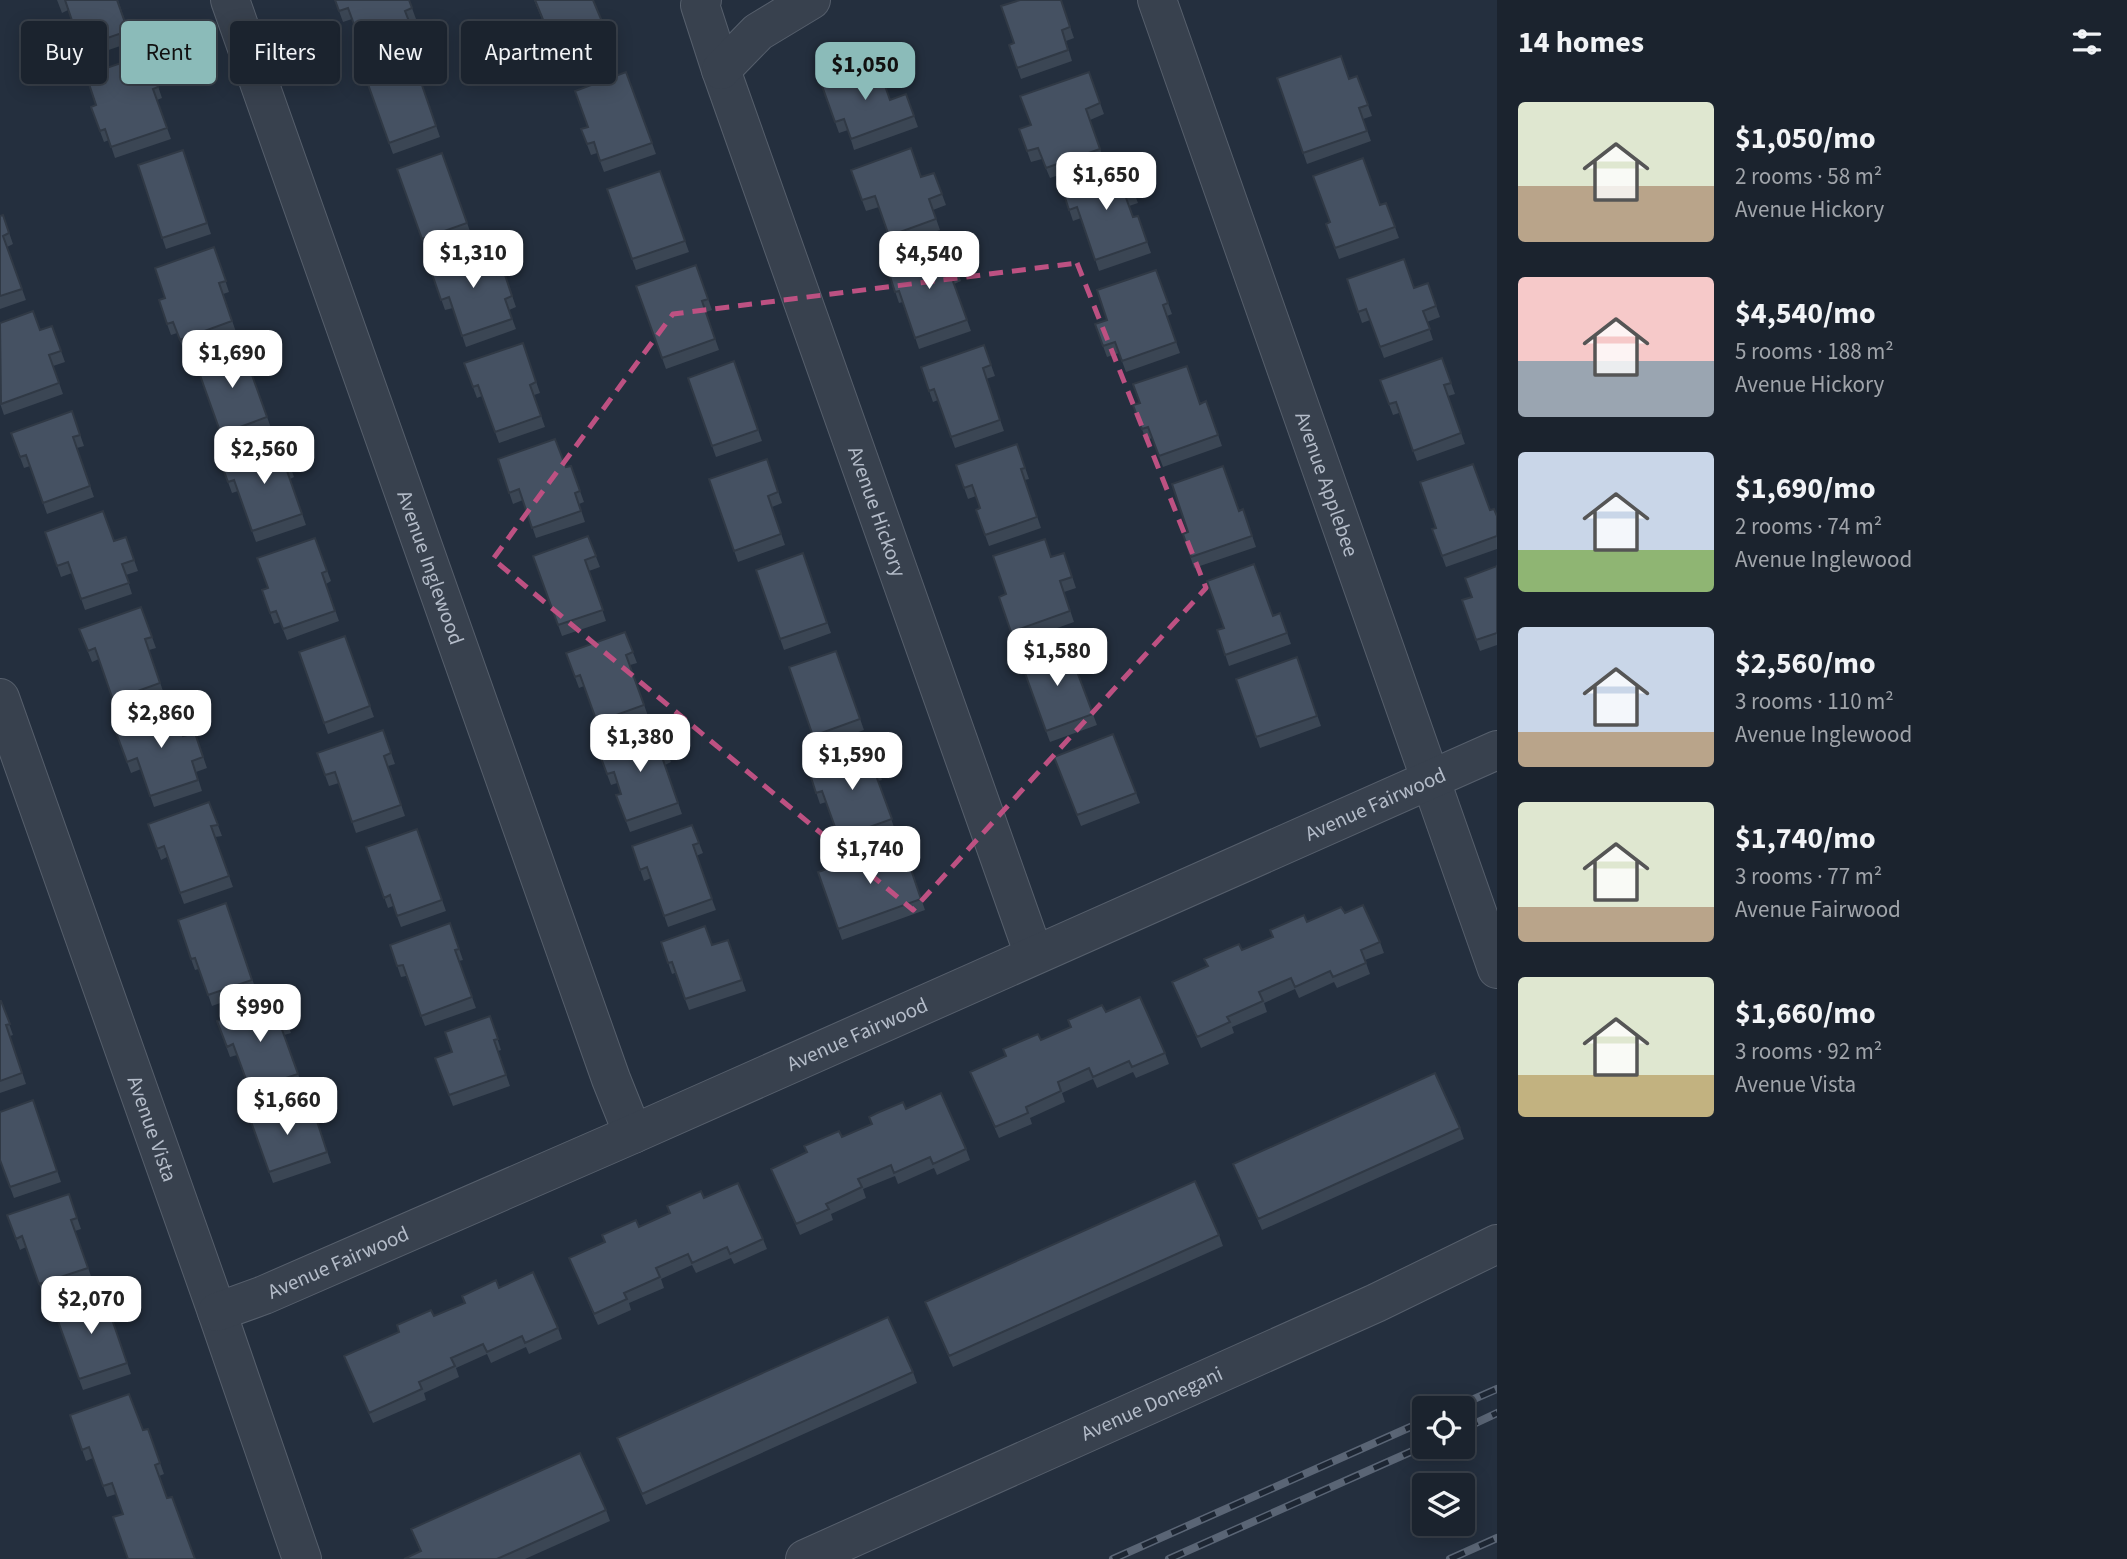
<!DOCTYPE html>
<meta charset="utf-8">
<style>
:root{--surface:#1b232e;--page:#282f3a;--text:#f1f3f6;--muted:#a0a4aa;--line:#39404a;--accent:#8bbbb9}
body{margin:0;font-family:"Source Sans 3",sans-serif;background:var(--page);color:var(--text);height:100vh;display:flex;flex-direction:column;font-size:26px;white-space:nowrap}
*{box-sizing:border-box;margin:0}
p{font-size:23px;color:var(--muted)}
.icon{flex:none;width:38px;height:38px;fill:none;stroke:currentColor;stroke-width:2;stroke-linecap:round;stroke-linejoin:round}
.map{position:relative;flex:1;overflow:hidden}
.panel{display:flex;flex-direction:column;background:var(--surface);width:630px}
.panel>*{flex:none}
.guide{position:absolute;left:21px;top:21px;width:665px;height:63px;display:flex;gap:14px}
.fabs{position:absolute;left:1412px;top:1396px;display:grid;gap:14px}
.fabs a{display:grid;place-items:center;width:63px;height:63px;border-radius:7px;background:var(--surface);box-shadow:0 4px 18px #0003,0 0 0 2px var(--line);font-size:35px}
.price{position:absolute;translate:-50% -60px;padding:0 16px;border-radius:14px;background:#fff;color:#222;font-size:23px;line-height:46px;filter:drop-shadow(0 2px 4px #0008)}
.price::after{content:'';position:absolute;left:50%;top:42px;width:21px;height:16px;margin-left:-10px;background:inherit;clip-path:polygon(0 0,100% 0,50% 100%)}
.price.active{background:var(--accent);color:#111}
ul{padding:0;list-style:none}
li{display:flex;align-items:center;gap:21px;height:175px;padding:0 21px}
li span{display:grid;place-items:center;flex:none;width:196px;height:140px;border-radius:7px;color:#555}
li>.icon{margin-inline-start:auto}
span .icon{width:84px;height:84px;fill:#fffc;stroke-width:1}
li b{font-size:30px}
h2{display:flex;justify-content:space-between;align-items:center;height:84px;padding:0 21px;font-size:30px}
.pill{padding:0 24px;border-radius:7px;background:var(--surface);box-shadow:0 4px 18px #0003,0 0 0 2px var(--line);font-size:24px;line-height:63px}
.pill.active{background:var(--accent);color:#111}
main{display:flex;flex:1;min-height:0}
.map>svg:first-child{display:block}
</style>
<main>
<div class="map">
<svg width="1497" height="1559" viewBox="0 0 1497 1559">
<rect width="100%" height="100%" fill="#242f3e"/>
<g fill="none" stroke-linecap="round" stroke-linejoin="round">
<defs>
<g id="minor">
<path id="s1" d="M230 0 611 1079 633 1134"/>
<path id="s2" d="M702 0 700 5 721 70 1034 955"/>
<path id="s3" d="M1157 0 1497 969"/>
<path d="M721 70 758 32 811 0"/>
<path id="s4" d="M0 698 217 1312 302 1559"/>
<path id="s5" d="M217 1312 264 1295 633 1134 1497 750"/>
<path id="s6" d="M805 1559 1376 1303 1497 1244"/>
</g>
</defs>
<use href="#minor" stroke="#565f6c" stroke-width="40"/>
<use href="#minor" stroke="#38414e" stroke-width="38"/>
<defs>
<path id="rail" d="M1451 1409 1497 1389
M1463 1429 1497 1413
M1113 1559 1424 1421
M1169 1559 1424 1446
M1450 1559 1497 1538"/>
</defs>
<use href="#rail" stroke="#5a6575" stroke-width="8"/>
<use href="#rail" stroke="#1d2633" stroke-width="5" stroke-dasharray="16" stroke-linecap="butt"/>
</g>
<path fill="#3b4654" d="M57 0H118L132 42 85 58 68 10 62 13Z
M335 0H409L416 19 409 21 416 40 365 57 352 19 343 22Z
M534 0 612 45 616 56 566 77Z
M1061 0 1074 38 1066 41 1072 61 1021 79 1009 45 1014 43Z
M147 54 162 98 157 100 171 139 115 158 109 140 104 142 91 107 96 105Z
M412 56 440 137 393 154 364 73Z
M626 72 656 154 604 172 597 153 591 155 581 129 588 127Z
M1089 72 1104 114 1090 120 1104 160 1050 178 1042 159 1031 162 1019 129 1031 125Z
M1357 76 1372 116 1363 119 1371 141 1307 164 1277 78 1349 79Z
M821 83 890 100 906 94 918 127 854 150 848 130 839 133Z
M183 150 211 234 166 249 138 165Z
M442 153 471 234 426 250 397 169Z
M1124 166 1138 203 1129 206 1133 217 1138 216 1151 253 1099 271 1081 218 1073 221 1062 188Z
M851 170 922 177 934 173 946 205 933 210 940 230 892 247 879 207 866 211Z
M660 171 689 252 636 270 607 189Z
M1380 205 1395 227 1399 238 1339 259 1326 224Z
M3 215 13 244 7 247 26 300 0 309V216Z
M949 246 961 281 954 284 971 331 919 349 903 302 899 303 887 267Z
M214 247 229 292 223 294 236 332 184 351 177 333 171 335 167 324 165 298Z
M429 265 497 275 504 272 516 307 509 310 516 329 466 347 453 308 445 310Z
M696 265 712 310 706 312 719 350 666 369 662 358Z
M1156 270 1172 314 1167 316 1180 353 1126 372 1119 353 1107 357 1103 346 1107 320Z
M1347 279 1415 288 1428 283 1440 317 1427 322 1433 340 1384 358 1370 320 1362 323Z
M52 326 65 362 53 366 63 394 4 415 0 403 40 330Z
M523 343 540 393 534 395 545 427 499 443 482 396 477 398 464 363Z
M984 345 995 376 986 379 1004 431 955 448 938 400 933 402 921 367Z
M242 347 271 428 225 444 196 364Z
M1442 358 1455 394 1448 396 1465 444 1417 461 1399 413 1393 415 1380 380Z
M734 361 762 441 716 457 688 378Z
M1206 401 1222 446 1163 467 1152 438 1146 440 1133 405 1200 404Z
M72 411 84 446 77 448 94 497 47 514 30 466 24 468 11 433Z
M281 442 294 477 290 479 306 525 256 542 238 491 232 493 221 463Z
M1017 444 1029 479 1025 480 1041 528 989 546 976 510 980 508 976 496 968 499 956 465Z
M498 459 566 467 571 466 584 502 579 504 585 522 536 538 523 500 513 504Z
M767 459 782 503 772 507 785 545 738 562 709 479Z
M1243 509 1256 547 1194 568 1183 534Z
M1490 510 1497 516V549L1446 567 1432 529Z
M45 532 114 541 126 537 138 571 126 575 132 594 85 610 72 573 61 577Z
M588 536 600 567 589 571 606 621 562 636 533 556Z
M315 538 331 581 326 584 339 621 287 640 280 622 274 624 270 613 268 588Z
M803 553 831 633 784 650 756 570Z
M1051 557 1068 564 1076 588 1064 592 1074 622 1015 643 999 597 1006 594Z
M1497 566V645L1480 651 1462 600 1472 597Z
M141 607 156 648 149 650 164 694 117 711 99 659 92 662 79 629Z
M1280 613 1291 644 1229 666 1217 630Z
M625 632 637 663 630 665 648 716 601 733 584 686 579 688 566 653Z
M345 636 374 717 328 734 299 652Z
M1067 645 1097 725 1050 742 1021 662Z
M836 651 864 730 817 747 789 667Z
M1297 657 1321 726 1260 748 1236 679Z
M114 727 183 736 195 733 207 768 196 772 202 791 154 807 141 769 131 773Z
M659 729 671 762 665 765 682 814 630 832 616 795 621 794 617 783 611 785 598 750Z
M383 730 395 764 388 766 405 816 356 833 339 783 329 786 317 753Z
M1113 734 1140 803 1081 826 1054 757Z
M870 747 882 780 878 781 895 830 843 849 826 802 820 804 808 768Z
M209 802 222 836 215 837 233 887 184 904 167 857 161 860 148 824Z
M692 825 703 853 696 856 716 910 668 927 651 878 644 881 632 846Z
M417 829 446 911 401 927 393 906 388 908 366 847Z
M902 843 925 910 842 940 818 872Z
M226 903 256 990 212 1006 199 969 195 970 191 959Z
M1345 913 1380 942 1384 953 1365 960 1370 974 1337 988 1334 982 1299 998 1295 989 1264 1003 1267 1012 1232 1027 1234 1033 1201 1048 1172 982 1307 922Z
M450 923 463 960 459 961 476 1008 425 1026 406 976 401 977 390 945Z
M728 940 746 991 689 1010 675 973 672 974 661 942 712 945Z
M279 999 291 1033 284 1035 302 1085 254 1101 237 1055 230 1057 217 1021Z
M0 1001H1L13 1035 10 1036 26 1084 0 1093Z
M1106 1012 1165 1053 1169 1064 1136 1078 1133 1072 1097 1088 1093 1079 1062 1093 1065 1102 1030 1118 1032 1124 999 1138 970 1072Z
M490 1016 501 1050 498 1051 510 1086 453 1106 435 1058 452 1052Z
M33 1100 61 1182 14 1198 0 1160Z
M906 1109 966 1149 970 1160 937 1175 934 1168 898 1184 895 1176 863 1189 866 1198 831 1214 833 1220 800 1235 771 1169Z
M315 1115 331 1163 273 1183 249 1116 297 1121Z
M1460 1128 1464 1139 1262 1230 1233 1164Z
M69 1194 81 1229 75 1231 92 1279 43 1295 26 1247 20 1250 7 1215Z
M704 1198 763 1239 767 1249 734 1264 731 1258 696 1273 692 1265 661 1279 664 1288 629 1303 631 1310 598 1325 569 1258Z
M1219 1235 1223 1246 953 1367 925 1302Z
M499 1288 558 1328 562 1339 529 1354 526 1347 491 1363 487 1354 456 1368 459 1377 424 1393 426 1400 373 1423 344 1356Z
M103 1293 131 1374 83 1390 54 1310Z
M913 1372 917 1383 646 1505 617 1438Z
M70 1415 143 1430 148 1429 164 1474 159 1476 123 1514 116 1494 107 1497 93 1458 86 1461Z
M606 1510 610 1521 525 1559H404L420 1551 411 1529Z"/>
<path fill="#455162" stroke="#303945" stroke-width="2" d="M65 0H117L128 31 81 47Z
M335 0H409L412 8 405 11 412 29 362 46 348 8 339 11Z
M535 0H593L612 45 562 66Z
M1020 0H1061L1070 27 1062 30 1068 50 1017 68 1009 45 1014 43 1001 6Z
M147 54 158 87 153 89 167 128 111 147 105 129 100 131 91 107 96 105 86 75Z
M412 56 436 126 389 143 364 73Z
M1341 56 1349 79 1357 76 1368 105 1359 108 1367 131 1303 153 1277 78Z
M877 63 890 100 906 94 914 116 851 139 844 119 835 122 821 83Z
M626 72 652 143 600 161 594 142 587 144 581 129 588 127 575 91Z
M1089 72 1100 103 1086 109 1100 149 1046 168 1038 148 1027 151 1019 129 1031 125 1020 96Z
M911 148 921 177 934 173 942 194 929 199 936 219 889 236 875 196 862 200 851 170Z
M183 150 207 223 162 238 138 165Z
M442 153 467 223 422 239 397 169Z
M1363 158 1380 205 1386 203 1395 227 1335 248 1326 224 1330 222 1313 176Z
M1124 166 1134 193 1125 195 1133 217 1138 216 1147 242 1095 260 1077 207 1069 210 1062 188Z
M660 171 685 241 632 259 607 189Z
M3 215 9 233 3 236 22 289 0 296V216Z
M487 245 497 275 504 272 512 296 505 299 512 319 462 336 449 297 441 300 429 265Z
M949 246 957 270 950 273 967 320 915 338 899 291 895 292 887 267Z
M214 247 226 281 219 283 232 321 180 340 173 322 167 324 159 300 165 298 155 268Z
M1404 259 1414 288 1428 283 1436 306 1423 311 1430 329 1380 347 1366 309 1358 312 1347 279Z
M696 265 708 299 702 301 715 339 662 358 636 286Z
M1156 270 1168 303 1163 305 1176 342 1122 361 1115 342 1103 346 1095 324 1107 320 1097 290Z
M33 311 40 330 52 326 61 351 49 355 59 383 1 404 0 323Z
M523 343 536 382 530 385 541 416 495 432 478 385 473 387 464 363Z
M984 345 991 365 983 368 1000 420 951 437 934 389 929 391 921 367Z
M242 347 267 417 221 434 196 364Z
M1442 358 1451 383 1444 385 1461 433 1413 451 1396 402 1389 404 1380 380Z
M734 361 758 430 712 446 688 378Z
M1187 366 1200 404 1206 401 1218 435 1159 456 1148 427 1142 429 1133 405 1140 403 1133 384Z
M72 411 80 435 73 437 90 486 43 503 26 455 20 457 11 433Z
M555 439 566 467 571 466 580 491 575 493 581 511 532 528 519 489 509 493 498 459Z
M281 442 290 466 286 468 302 514 252 531 234 480 228 482 221 463Z
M1017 444 1025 468 1021 469 1037 517 985 535 976 510 980 508 972 485 964 488 956 465Z
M767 459 778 492 768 496 781 534 734 551 709 479Z
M1473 464 1490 510 1494 509 1497 516V536L1442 556 1432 529 1436 528 1420 482Z
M1223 466 1239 511 1243 509 1252 536 1191 557 1183 534 1188 532 1172 484Z
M103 511 114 541 126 537 134 560 122 564 129 583 81 599 68 562 57 566 45 532Z
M588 536 596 556 585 560 603 610 558 625 533 556Z
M315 538 327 571 322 573 335 611 283 629 276 611 270 613 262 590 268 588 257 558Z
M1045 539 1051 557 1064 553 1072 577 1060 581 1070 611 1011 632 999 597 1006 594 993 556Z
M803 553 827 623 780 639 756 570Z
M1254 564 1273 616 1280 613 1287 633 1225 655 1217 630 1224 628 1207 581Z
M1497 566V633L1476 640 1462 600 1472 597 1465 578Z
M141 607 152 637 145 639 160 683 113 700 95 648 88 651 79 629Z
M625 632 633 652 626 655 644 705 597 722 580 675 575 677 566 653Z
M345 636 370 706 324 723 299 652Z
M1067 645 1093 714 1046 731 1021 662Z
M836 651 860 719 813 736 789 667Z
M1297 657 1317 716 1256 737 1236 679Z
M173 707 183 736 195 733 203 757 192 761 198 780 150 796 137 758 127 762 114 727Z
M659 729 667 752 661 754 678 803 626 821 616 795 621 794 614 772 607 774 598 750Z
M383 730 391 753 384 756 401 805 352 822 335 772 325 775 317 753Z
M1113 734 1136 793 1077 815 1054 757Z
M870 747 878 769 874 770 892 819 839 838 822 791 816 793 808 768Z
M209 802 218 825 211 826 229 876 180 893 164 846 157 849 148 824Z
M692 825 699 843 693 845 712 899 664 916 647 867 640 870 632 846Z
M417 829 442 900 397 916 390 895 384 898 366 847Z
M902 843 921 899 838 929 818 872Z
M226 903 252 980 208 995 195 958 191 959 178 920Z
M1363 905 1380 942 1361 950 1366 963 1333 977 1330 971 1295 987 1291 978 1259 992 1263 1001 1227 1017 1230 1022 1197 1037 1172 982 1208 966 1204 959 1239 944 1242 950 1273 937 1270 930 1304 915 1307 922 1341 907 1345 913Z
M450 923 459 949 455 950 472 997 421 1016 403 965 397 966 390 945Z
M705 926 712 945 728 940 742 980 685 999 672 962 668 963 661 942Z
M1140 997 1165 1053 1132 1067 1129 1061 1093 1077 1089 1068 1058 1082 1061 1091 1026 1107 1028 1113 995 1127 970 1072 1006 1056 1003 1049 1038 1034 1041 1040 1071 1027 1068 1020 1102 1005 1106 1012Z
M279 999 287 1022 280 1024 298 1074 250 1090 233 1044 227 1047 217 1021Z
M0 1001H1L10 1024 6 1025 22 1073 0 1081Z
M490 1016 498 1039 494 1040 506 1075 449 1095 435 1058 452 1052 445 1032Z
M1435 1073 1460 1128 1258 1219 1233 1164Z
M941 1093 966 1149 933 1164 930 1157 894 1173 891 1165 858 1179 862 1187 826 1204 829 1209 796 1224 771 1169 807 1152 804 1146 839 1131 842 1137 872 1124 869 1117 877 1113 903 1102 906 1109Z
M33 1100 57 1171 10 1187 0 1160V1112Z
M290 1102 297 1121 315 1115 327 1152 269 1172 249 1116Z
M1195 1181 1219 1235 949 1356 925 1302Z
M738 1183 763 1239 730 1254 727 1247 692 1263 688 1254 656 1268 660 1277 624 1293 627 1299 594 1314 569 1258 605 1242 602 1235 636 1220 639 1227 670 1213 667 1206 674 1203 701 1191 704 1198Z
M69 1194 77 1218 71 1220 88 1268 39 1284 22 1236 16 1239 7 1215Z
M533 1272 558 1328 525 1343 522 1336 487 1352 483 1344 451 1358 455 1366 419 1382 422 1389 369 1413 344 1356 399 1332 397 1325 431 1310 434 1316 465 1303 462 1296 496 1280 499 1288Z
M103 1293 127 1363 79 1379 54 1310Z
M888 1317 913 1372 642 1494 617 1438Z
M129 1394 143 1430 148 1429 160 1463 155 1465 167 1498 172 1497 195 1559H128L113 1517 123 1514 112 1483 103 1486 89 1447 82 1450 70 1415Z
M580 1453 606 1510 497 1559H404L421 1551 411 1529Z"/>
<path fill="none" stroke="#bd5182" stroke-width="5" stroke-dasharray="14 9" stroke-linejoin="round" d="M1077 263 1206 588 913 910 493 559 673 314Z"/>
<g text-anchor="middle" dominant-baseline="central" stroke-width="7" stroke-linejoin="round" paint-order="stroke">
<g font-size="21" fill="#b4bcc9" stroke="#1d2633">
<text stroke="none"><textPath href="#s3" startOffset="513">Avenue Applebee</textPath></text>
<text stroke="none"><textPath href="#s2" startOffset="542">Avenue Hickory</textPath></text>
<text stroke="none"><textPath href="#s1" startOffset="602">Avenue Inglewood</textPath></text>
<text stroke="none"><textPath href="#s5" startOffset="1265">Avenue Fairwood</textPath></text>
<text stroke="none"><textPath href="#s5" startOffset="698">Avenue Fairwood</textPath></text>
<text stroke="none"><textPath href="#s4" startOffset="457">Avenue Vista</textPath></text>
<text stroke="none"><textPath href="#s5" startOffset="131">Avenue Fairwood</textPath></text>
<text stroke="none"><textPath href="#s6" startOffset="380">Avenue Donegani</textPath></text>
</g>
</g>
</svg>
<div class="fabs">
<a><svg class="icon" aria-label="locate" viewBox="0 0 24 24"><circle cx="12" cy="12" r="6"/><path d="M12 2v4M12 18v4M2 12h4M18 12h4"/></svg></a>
<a><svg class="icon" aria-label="layers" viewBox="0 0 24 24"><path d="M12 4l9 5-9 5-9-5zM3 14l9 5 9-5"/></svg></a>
</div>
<b class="price active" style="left:865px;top:102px">$1,050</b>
<b class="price" style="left:1106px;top:212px">$1,650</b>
<b class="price" style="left:473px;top:290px">$1,310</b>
<b class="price" style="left:929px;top:291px">$4,540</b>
<b class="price" style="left:232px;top:390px">$1,690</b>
<b class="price" style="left:264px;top:486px">$2,560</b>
<b class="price" style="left:1057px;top:688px">$1,580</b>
<b class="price" style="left:161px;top:750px">$2,860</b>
<b class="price" style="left:640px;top:774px">$1,380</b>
<b class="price" style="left:852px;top:792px">$1,590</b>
<b class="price" style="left:870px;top:886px">$1,740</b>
<b class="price" style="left:260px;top:1044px">$990</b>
<b class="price" style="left:287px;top:1137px">$1,660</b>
<b class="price" style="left:91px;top:1336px">$2,070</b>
<div class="guide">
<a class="pill">Buy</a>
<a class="pill active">Rent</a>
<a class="pill">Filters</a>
<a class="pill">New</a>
<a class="pill">Apartment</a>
</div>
</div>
<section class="panel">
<h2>14 homes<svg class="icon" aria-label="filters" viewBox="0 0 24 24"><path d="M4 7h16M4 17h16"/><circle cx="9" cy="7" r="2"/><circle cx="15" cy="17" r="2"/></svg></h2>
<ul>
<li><span style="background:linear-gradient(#dfe7d0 60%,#b9a48a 0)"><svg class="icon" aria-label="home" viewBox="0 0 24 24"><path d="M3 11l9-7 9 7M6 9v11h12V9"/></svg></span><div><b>$1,050/mo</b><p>2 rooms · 58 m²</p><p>Avenue Hickory</p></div></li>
<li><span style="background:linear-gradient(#f6c9c9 60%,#9aa5b1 0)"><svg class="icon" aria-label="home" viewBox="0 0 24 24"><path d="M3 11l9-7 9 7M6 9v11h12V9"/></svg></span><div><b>$4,540/mo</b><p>5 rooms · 188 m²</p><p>Avenue Hickory</p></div></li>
<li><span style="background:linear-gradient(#c9d6e8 70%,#8fb573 0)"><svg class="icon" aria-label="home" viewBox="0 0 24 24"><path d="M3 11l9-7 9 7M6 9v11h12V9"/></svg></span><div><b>$1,690/mo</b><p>2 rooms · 74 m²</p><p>Avenue Inglewood</p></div></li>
<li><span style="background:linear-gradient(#c9d6e8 75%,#b9a48a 0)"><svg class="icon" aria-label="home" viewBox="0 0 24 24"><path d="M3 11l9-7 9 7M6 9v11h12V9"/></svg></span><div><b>$2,560/mo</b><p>3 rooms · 110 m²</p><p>Avenue Inglewood</p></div></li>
<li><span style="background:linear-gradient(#dfe7d0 75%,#b9a48a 0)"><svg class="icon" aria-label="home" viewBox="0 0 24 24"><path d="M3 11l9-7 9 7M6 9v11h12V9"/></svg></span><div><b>$1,740/mo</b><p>3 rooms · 77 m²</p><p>Avenue Fairwood</p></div></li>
<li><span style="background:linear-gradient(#dfe7d0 70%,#c2b280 0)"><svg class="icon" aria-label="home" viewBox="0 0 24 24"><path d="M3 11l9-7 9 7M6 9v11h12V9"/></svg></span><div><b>$1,660/mo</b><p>3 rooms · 92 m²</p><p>Avenue Vista</p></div></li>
</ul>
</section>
</main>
